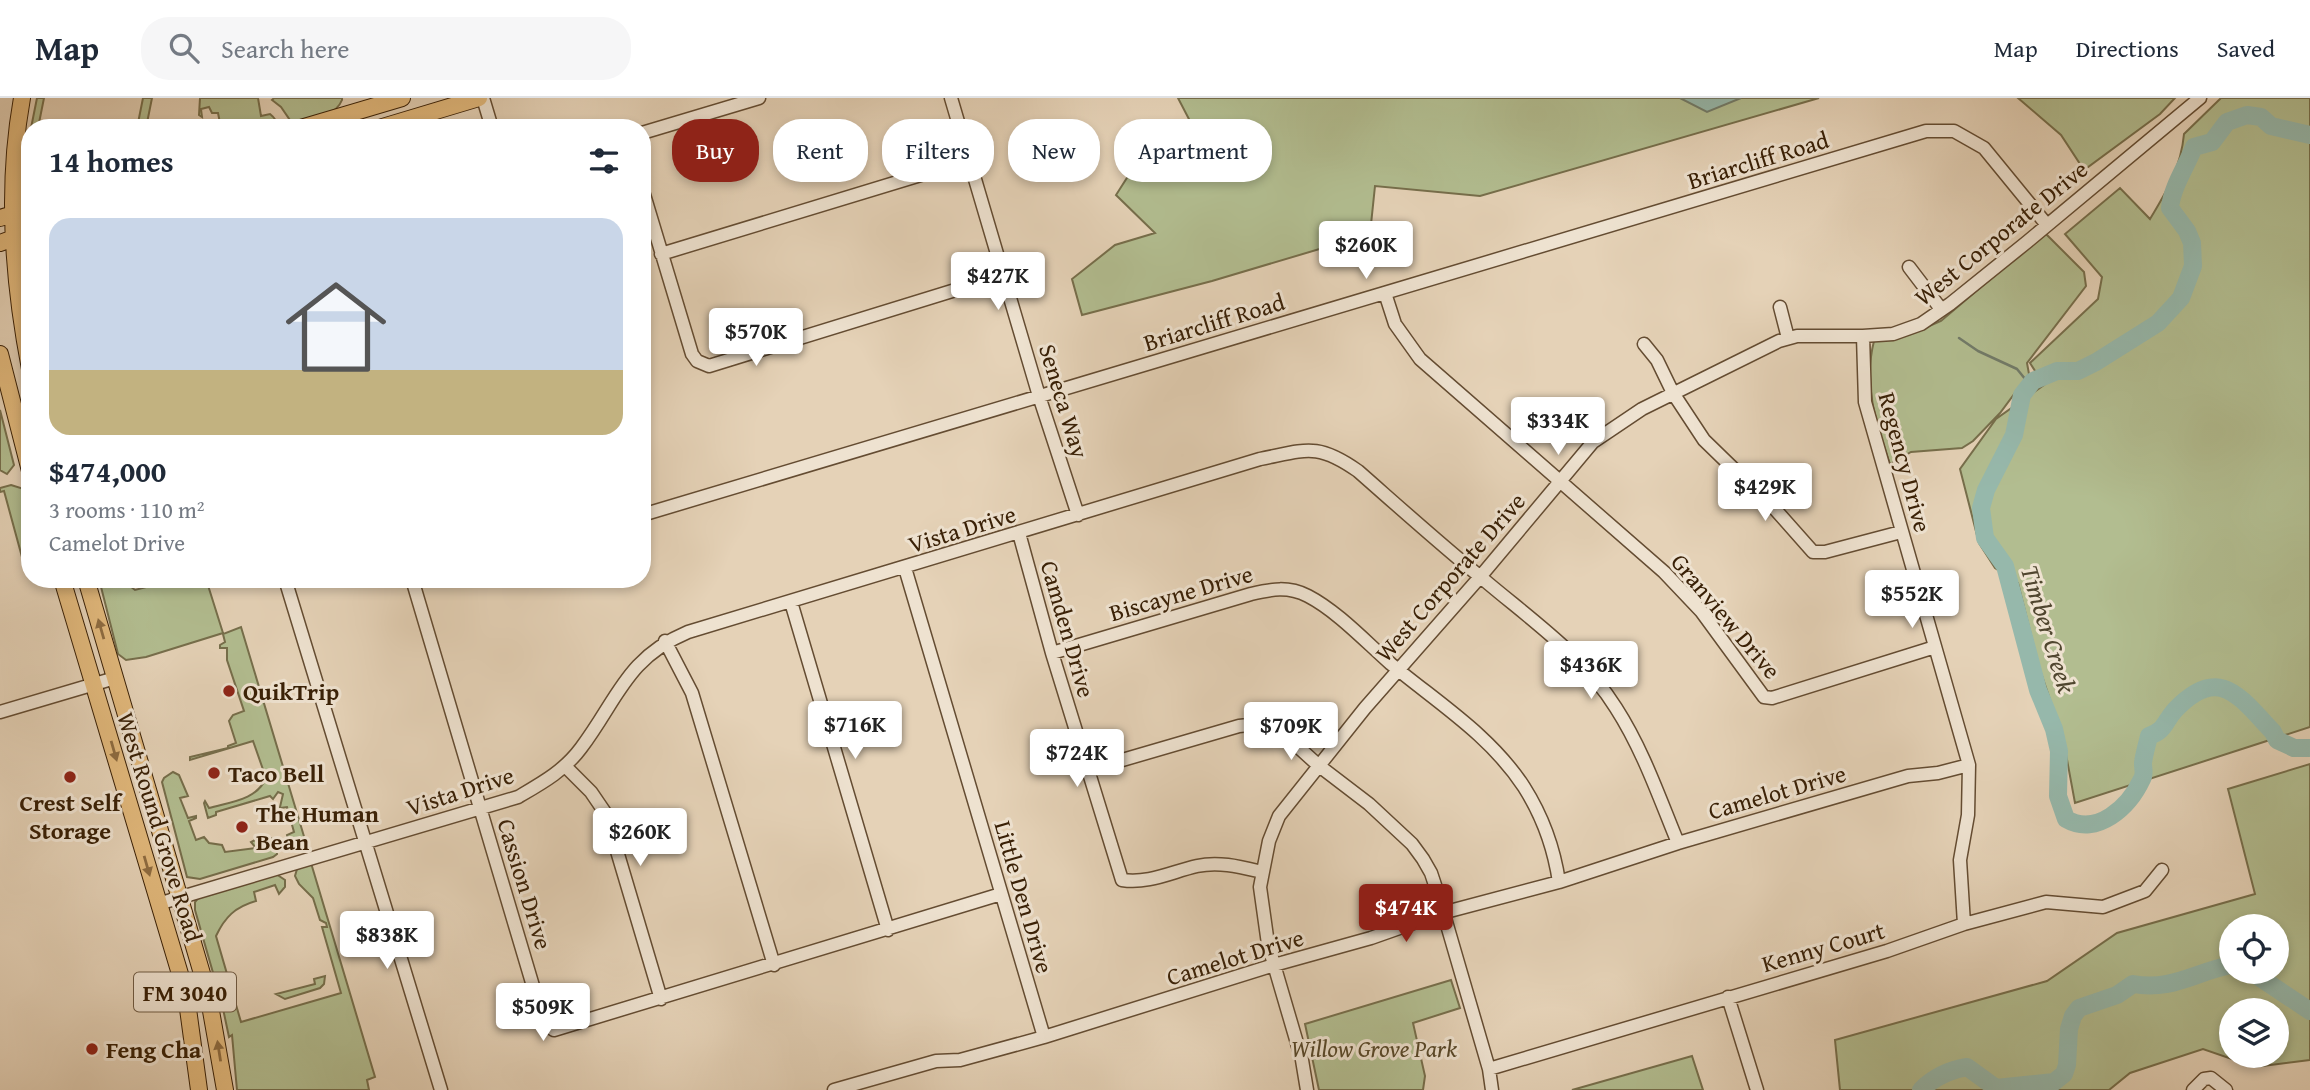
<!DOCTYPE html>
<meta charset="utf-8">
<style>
:root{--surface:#fff;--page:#f6f6f7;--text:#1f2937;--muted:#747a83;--line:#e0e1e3;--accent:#8f2418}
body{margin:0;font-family:"Gentium Book Plus",serif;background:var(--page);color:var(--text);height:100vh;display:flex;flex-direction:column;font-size:26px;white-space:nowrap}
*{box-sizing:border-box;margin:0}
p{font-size:23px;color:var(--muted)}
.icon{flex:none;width:38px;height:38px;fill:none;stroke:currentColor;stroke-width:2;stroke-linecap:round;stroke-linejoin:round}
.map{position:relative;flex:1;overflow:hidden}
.panel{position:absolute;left:21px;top:21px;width:630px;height:469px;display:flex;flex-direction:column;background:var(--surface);border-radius:28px;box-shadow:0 4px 10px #0003}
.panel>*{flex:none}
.banner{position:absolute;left:672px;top:21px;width:665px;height:63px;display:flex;gap:14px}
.buttons{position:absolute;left:2219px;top:816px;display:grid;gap:14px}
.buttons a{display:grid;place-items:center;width:70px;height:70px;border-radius:50%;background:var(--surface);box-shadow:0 4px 10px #0003;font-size:35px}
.price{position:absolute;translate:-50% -60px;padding:0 16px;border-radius:7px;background:#fff;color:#222;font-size:23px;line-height:46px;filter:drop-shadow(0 2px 4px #0008)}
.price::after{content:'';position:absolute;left:50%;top:42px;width:21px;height:16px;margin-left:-10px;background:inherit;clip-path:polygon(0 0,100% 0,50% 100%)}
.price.on{background:var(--accent);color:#fff}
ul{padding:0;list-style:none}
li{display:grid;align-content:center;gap:14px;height:371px;padding:0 28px}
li+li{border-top:2px solid var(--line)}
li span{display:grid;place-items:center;height:217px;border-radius:21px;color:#555}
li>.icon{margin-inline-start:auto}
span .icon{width:126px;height:126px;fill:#fffc;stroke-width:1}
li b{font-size:30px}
h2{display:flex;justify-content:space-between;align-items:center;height:84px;padding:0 28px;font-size:30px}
.tag{padding:0 24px;border-radius:28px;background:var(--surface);box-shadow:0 4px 10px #0003;font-size:24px;line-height:63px}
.tag.on{background:var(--accent);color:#fff}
header{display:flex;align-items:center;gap:42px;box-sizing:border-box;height:98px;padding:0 35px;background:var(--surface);border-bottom:2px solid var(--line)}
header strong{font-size:33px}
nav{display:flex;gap:38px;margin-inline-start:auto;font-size:24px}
.search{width:490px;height:63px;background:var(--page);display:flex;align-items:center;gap:18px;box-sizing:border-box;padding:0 24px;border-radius:28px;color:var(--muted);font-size:26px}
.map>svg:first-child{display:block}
</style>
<header>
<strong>Map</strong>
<div class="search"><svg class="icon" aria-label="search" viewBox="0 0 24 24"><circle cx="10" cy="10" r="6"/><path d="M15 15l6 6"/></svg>Search here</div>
<nav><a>Map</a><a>Directions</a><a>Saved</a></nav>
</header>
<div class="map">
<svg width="2310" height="992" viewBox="0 0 2310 992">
<rect width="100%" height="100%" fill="#e5d2b7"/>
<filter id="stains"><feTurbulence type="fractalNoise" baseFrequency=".00286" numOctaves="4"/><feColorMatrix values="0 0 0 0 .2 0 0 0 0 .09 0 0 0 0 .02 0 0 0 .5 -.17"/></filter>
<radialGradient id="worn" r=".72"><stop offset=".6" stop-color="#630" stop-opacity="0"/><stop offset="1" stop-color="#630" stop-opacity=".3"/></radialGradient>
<path fill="#b2bd90" stroke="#766e4b" stroke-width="2" fill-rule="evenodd" d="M37 0H44L38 30H31Z
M143 0H152L146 30H137Z
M200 0H258L261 18 270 16C275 20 277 23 276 29L219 30 218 26 220 25 218 15H212L209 9 201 11 202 19 199 17Z
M274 0H342V2C335 20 309 21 292 25L281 9 272 2Z
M1178 0H1819L1480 98 1375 88 1370 136 1212 183 1082 217 1072 181 1115 147 1155 135 1116 97 1132 72 1190 61 1191 25Z
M2018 0H2175L2160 16 2084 72 2061 37Z
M2221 0H2310V629L2075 705 2063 640 2039 569 2018 485 1995 470 1979 445 1960 371 1996 321 2044 287 2030 265 2098 201 2102 179 2065 136 2120 90 2150 121C2167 93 2181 69 2184 36Z
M2045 135 2084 174 2086 188 2027 265 2029 276 2000 315 1973 343 1962 350 1911 354 1890 366C1876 326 1863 286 1874 243L1911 236 1941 223Z
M0 312 14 367 7 376 0 372Z
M11 387 24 391 30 401V457L22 459 4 393 0 394V390Z
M99 481H121L135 492 162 485V481H206L223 535 146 559 126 562 118 556Z
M241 529 306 745 293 749 289 746 287 737 294 734 287 709 280 710V709L283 696 278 694 273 701 270 698 216 714V717L208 720 204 705 205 703 209 710C230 704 257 702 266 680L253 643 190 662V659L228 650V648L236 645 229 623 233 617 244 613 227 562V550H220V547L225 544 223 536Z
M2310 666V962L2255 969 2203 951 2130 975 2109 992H1840L1835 942 2047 883 2117 835 2255 796 2228 691ZM2231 828H2277V873H2231ZM2231 912H2277V957H2231Z
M173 674 179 677 188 698 180 700 188 720 196 718V720L189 723 196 742 204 739 209 745 222 747 225 754 256 750 251 744 255 742 264 748 274 744 269 741V739L276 743 277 756 273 759 200 781 187 779 162 684 164 680Z
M311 765 375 979 367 982 369 992H237L232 937 229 939 222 906 195 812V804L200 798 276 776 285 782V789L279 796 275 787 254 794 256 803C235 809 225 819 216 838L241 924 341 895 322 829H327L326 825 320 822 313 800 299 786 295 778 297 771Z
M325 878 324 886 320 890 285 901 276 896 315 886 314 881Z
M1451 882 1460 910 1413 925 1425 978 1423 992H1319L1305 926Z
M1692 958 1703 992H1572Z"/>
<path fill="#96b8ab" stroke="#717b69" stroke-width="2" d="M1680 0H1741L1707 14Z
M1192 39 1193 46 1178 49 1171 57 1164 52 1173 41Z"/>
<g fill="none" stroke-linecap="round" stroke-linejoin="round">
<path stroke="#717b69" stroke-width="2.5" d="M1959 240 1978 253 2017 271 2030 287"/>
<path stroke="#96b8ab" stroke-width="18" d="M2310 37 2271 28 2261 19 2247 17 2227 24 2212 44 2194 49C2186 69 2172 89 2170 110L2187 133 2192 145 2193 168 2181 200 2158 225 2096 264 2078 273H2057L2033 283 2022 297 2014 337 1986 392 1981 410 1985 440 2005 468 2038 592 2054 631 2059 653 2058 698 2066 721C2097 739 2129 709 2142 681 2145 676 2143 671 2143 665 2144 656 2147 647 2149 638 2166 632 2164 624 2175 612 2219 566 2239 598 2273 634L2277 642 2294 650H2310
M2250 873 2310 913
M1921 992C1934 979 1949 972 1967 969L1996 990 2054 984 2064 976 2067 967 2069 931 2073 918 2079 910 2117 897 2133 886C2172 893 2195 874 2231 867"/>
<defs>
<path id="minor" d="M483 0 492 30
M951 0 1039 298 1078 417
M351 15 354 30
M642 35 759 0
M642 90 692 256 697 263 709 268 1004 177
M661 156 970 62
M1909 169 1941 211
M1385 195 1395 226 1420 261 1664 474 1701 513 1764 599 1772 600 1935 549
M1780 209 1788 240
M1863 238 1865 304 1969 667 1968 717 1960 762 1964 826
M1644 246 1657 262 1673 295 1704 342 1774 410 1813 454H1825L1901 434
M642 417 1926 33H1954L1984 50 2047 127
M1019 435 1052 555 1122 782C1149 786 1171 774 1197 768 1219 763 1241 769 1262 774
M905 470 1044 939
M285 481 441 992
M412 481 544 925 554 932 1001 796
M791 504 888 832
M665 543 692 595 774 867
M1052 555 1251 496C1272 491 1288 488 1308 498 1337 513 1366 544 1391 566 1438 605 1490 637 1524 689 1543 719 1554 750 1559 784
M0 614 115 580
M565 668 591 694 606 716 661 901
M1088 672 1239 628 1259 626 1286 638 1318 667 1369 706 1412 746 1423 761 1431 775 1438 796 1489 971 1492 992
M158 806 518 699C542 685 564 673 581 650 618 601 626 560 688 534L1260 361C1306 352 1317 344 1358 373 1399 409 1440 446 1483 481 1530 521 1583 557 1616 610 1643 652 1659 699 1678 745
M1728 899 1757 992
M1489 971 1887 853 1964 826 2046 804 2103 809 2145 793 2162 772
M834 992 936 963 960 962 1044 939 1274 867 1371 840 1442 815 1559 784 1678 745 1908 678 1938 675 1969 667
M1307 992 1302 962 1268 846 1260 789 1269 743 1279 718 1365 610 1480 479 1593 344 1642 311 1779 243 1797 238H1863L1893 236 1921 226 1950 206 2027 144 2200 0
M2193 992 2204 981 2211 980 2226 992"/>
<path id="major" d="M22 0C6 89 13 183 30 271
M301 30 402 0
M379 30 479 0
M0 120 30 111
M0 145 30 134
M0 256 30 373
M62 481 186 896 199 992
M86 481 208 896 225 992"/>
</defs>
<use href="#minor" stroke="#644c32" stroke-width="15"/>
<use href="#major" stroke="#392006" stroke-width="18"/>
<use href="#minor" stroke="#eee2d0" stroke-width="12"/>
<use href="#major" stroke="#e2b97c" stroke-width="16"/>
</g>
<defs><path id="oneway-solid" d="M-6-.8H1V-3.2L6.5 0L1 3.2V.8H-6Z" transform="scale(1.75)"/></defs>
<g fill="#8e6c41">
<use href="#oneway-solid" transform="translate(101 531) rotate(-106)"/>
<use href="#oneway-solid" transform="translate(114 653) rotate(74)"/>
<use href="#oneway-solid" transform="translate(147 768) rotate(74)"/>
<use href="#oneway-solid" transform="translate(219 953) rotate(-99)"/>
</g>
<g fill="#8f2418" stroke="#eee2d0" stroke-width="2.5">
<circle cx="229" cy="593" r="7"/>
<circle cx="214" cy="675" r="7"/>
<circle cx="70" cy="679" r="7"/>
<circle cx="242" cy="729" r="7"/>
<circle cx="92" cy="951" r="7"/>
</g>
<g text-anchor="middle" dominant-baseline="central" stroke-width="6" stroke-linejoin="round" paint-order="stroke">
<rect fill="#eee2d0" stroke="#6f5a43" stroke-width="2" x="134" y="874.5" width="102" height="39" rx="5"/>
<g font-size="23" font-weight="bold" fill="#392006">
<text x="185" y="894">FM 3040</text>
</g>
<g font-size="24" fill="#392006" stroke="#eee2d0">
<text transform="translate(1758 62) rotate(-17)">Briarcliff Road</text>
<text transform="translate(2001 135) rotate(-39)">West Corporate Drive</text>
<text transform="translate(1214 224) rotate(-17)">Briarcliff Road</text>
<text transform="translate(1064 303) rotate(73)">Seneca Way</text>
<text transform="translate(1905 364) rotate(75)">Regency Drive</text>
<text transform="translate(962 431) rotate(-17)">Vista Drive</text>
<text transform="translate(1450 479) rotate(-49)">West Corporate Drive</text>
<text transform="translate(1181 495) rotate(-16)">Biscayne Drive</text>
<text transform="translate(1726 518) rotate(50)">Granview Drive</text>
<text transform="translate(1068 531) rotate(74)">Camden Drive</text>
<text transform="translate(460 693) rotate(-18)">Vista Drive</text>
<text transform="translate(1777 694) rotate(-16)">Camelot Drive</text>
<text transform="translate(160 729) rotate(73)">West Round Grove Road</text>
<text transform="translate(525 786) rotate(73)">Cassion Drive</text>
<text transform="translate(1024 799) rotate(74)">Little Den Drive</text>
<text transform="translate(1823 849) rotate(-16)">Kenny Court</text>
<text transform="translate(1235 859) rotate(-17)">Camelot Drive</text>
</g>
<g font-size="24" font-weight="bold" fill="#392006" stroke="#eee2d0" text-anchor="start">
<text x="243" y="593">QuikTrip</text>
<text x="228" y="675">Taco Bell</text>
<text x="70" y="704" text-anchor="middle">Crest Self<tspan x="70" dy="28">Storage</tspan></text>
<text x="256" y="715">The Human<tspan x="256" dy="28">Bean</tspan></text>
<text x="106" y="951">Feng Cha</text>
</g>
<g font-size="24" font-style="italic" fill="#574728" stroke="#eee2d0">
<text x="1374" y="950">Willow Grove Park</text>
</g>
<g font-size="26" font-style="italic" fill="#50462f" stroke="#eee2d0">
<text transform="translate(2049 531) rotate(73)">Timber Creek</text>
</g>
</g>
<rect width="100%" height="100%" filter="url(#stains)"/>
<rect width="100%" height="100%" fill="url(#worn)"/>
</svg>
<div class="buttons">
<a><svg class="icon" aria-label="locate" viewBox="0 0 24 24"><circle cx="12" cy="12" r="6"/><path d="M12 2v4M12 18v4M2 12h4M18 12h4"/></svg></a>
<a><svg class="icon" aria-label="layers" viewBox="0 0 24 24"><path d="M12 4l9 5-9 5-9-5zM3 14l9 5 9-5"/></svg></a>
</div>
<b class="price" style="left:1366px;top:183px">$260K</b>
<b class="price" style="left:998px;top:214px">$427K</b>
<b class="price" style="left:756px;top:270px">$570K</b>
<b class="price" style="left:1558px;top:359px">$334K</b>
<b class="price" style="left:1765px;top:425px">$429K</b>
<b class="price" style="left:1912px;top:532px">$552K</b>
<b class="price" style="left:1591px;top:603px">$436K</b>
<b class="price" style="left:855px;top:663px">$716K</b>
<b class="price" style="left:1291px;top:664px">$709K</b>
<b class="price" style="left:1077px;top:691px">$724K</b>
<b class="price" style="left:640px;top:770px">$260K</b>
<b class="price on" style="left:1406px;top:846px">$474K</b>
<b class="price" style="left:387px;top:873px">$838K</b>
<b class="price" style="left:543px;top:945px">$509K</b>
<div class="banner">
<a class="tag on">Buy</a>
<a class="tag">Rent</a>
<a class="tag">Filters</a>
<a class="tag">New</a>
<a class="tag">Apartment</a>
</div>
<section class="panel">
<h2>14 homes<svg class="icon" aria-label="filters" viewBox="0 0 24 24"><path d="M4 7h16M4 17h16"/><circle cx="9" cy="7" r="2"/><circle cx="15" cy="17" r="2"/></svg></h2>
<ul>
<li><span style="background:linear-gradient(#c9d6e8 70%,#c2b280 0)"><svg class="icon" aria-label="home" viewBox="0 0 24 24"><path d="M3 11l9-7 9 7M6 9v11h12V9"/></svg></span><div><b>$474,000</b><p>3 rooms · 110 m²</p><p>Camelot Drive</p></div></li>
</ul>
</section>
</div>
